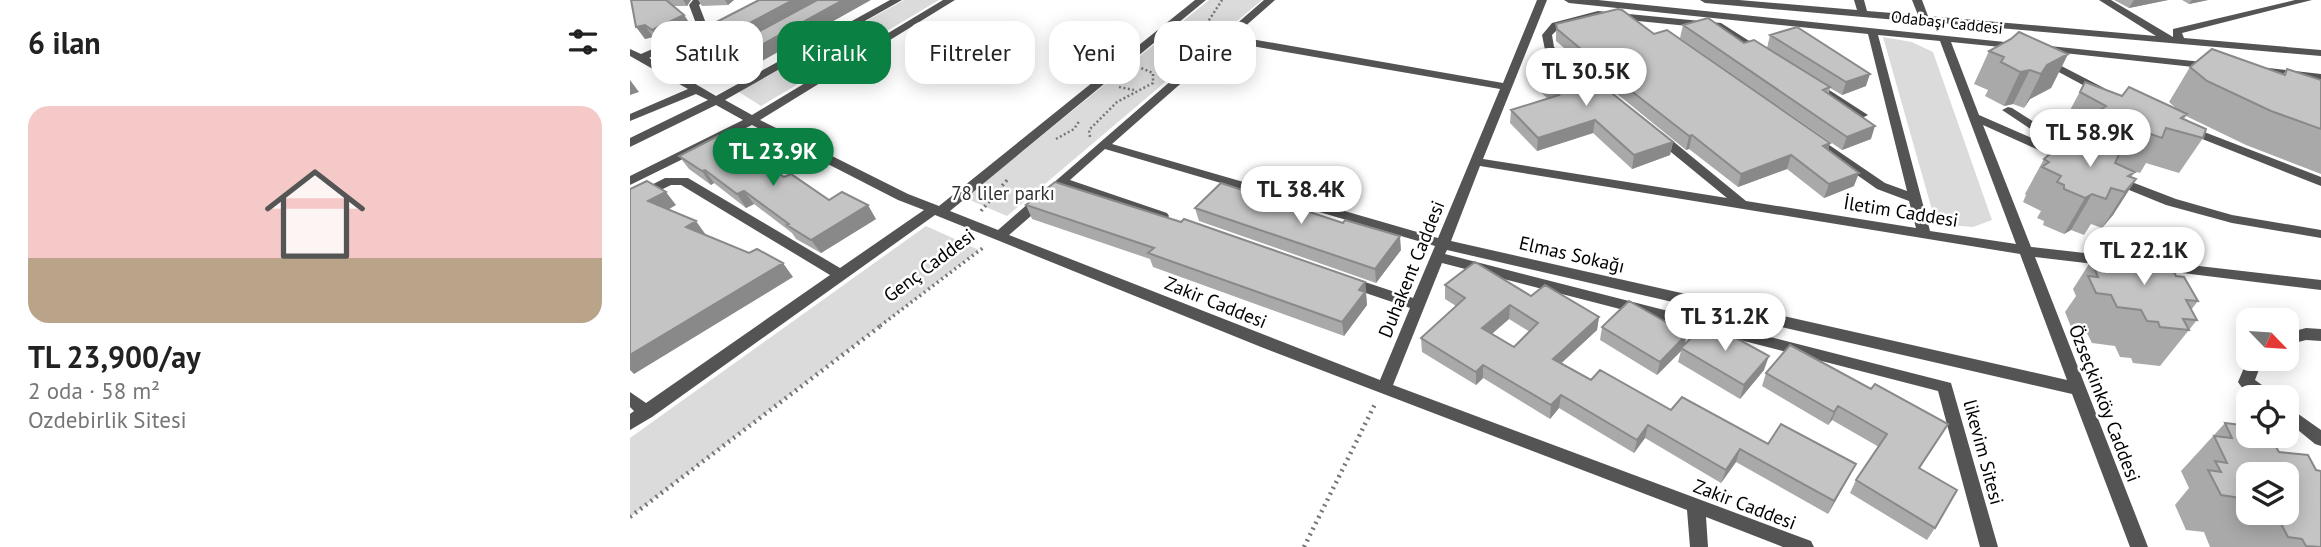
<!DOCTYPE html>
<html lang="tr">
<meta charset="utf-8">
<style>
:root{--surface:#fff;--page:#f6f6f6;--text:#222;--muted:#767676;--accent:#0b8043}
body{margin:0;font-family:"PT Sans",sans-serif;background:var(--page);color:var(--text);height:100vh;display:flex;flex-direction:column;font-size:26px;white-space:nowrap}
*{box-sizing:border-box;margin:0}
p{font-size:23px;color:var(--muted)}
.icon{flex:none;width:38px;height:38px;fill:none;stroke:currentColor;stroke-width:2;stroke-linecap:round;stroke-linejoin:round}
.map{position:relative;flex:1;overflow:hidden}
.side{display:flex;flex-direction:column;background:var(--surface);width:630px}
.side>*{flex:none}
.guide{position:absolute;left:21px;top:21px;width:665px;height:63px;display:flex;gap:14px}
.needle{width:46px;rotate:115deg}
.fabs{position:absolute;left:1606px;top:308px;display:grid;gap:14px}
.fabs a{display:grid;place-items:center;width:63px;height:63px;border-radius:14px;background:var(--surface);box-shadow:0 4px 18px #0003;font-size:35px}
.price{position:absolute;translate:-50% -60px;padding:0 16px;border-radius:24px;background:#fff;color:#222;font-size:23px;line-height:46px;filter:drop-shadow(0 2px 4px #0008)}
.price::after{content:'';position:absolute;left:50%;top:42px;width:21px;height:16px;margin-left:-10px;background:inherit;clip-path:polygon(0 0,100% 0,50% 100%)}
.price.selected{background:var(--accent);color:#fff}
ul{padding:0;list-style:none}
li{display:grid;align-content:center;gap:14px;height:371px;padding:0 28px}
li span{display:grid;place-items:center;height:217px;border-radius:21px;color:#555}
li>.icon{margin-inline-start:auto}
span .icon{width:126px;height:126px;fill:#fffc;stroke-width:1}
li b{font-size:30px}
h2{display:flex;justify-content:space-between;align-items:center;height:84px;padding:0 28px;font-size:30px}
.pill{padding:0 24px;border-radius:21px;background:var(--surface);box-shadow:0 4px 18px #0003;font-size:24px;line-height:63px}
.pill.selected{background:var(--accent);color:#fff}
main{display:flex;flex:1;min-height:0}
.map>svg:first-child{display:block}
</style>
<main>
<section class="side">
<h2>6 ilan<svg class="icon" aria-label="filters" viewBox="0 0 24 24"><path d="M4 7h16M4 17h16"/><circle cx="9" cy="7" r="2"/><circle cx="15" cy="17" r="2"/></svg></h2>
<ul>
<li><span style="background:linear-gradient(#f6c9c9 70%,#b9a48a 0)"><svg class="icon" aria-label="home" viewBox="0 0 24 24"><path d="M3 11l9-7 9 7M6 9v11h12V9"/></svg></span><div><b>TL 23,900/ay</b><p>2 oda · 58 m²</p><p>Ozdebirlik Sitesi</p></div></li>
</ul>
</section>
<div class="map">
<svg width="1691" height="547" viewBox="0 0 1691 547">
<rect width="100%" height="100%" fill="#fff"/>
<path fill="#dbdbdb" d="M274 0H309L131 106 109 92Z
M579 0H632L377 216 335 198Z
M1253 37 1282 42 1303 52 1362 220 1343 227 1306 224Z
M296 226 349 250 0 517V438Z"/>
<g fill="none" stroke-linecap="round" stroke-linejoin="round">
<path stroke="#767676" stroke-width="2.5" stroke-dasharray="2 2.5" stroke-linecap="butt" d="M546 41 572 31 592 0
M489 87 504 90
M460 137 459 130 487 102 523 83V73L511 68
M426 139 444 129 450 120"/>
<path stroke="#767676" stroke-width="3.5" stroke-dasharray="2 3.5" stroke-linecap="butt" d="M351 211 377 180
M250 326 354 247"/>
<path stroke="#767676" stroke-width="4.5" stroke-dasharray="2 4.5" stroke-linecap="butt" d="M0 517 253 324
M674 547 746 402"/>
<path fill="#545454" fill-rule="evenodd" d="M63 0H74L69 5 77 26C64 43 38 49 19 58L54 78 95 55H103V59L62 82 86 96 260 0H272L95 100 122 115 313 0H325L130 120 278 194 309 206 565 0H576L320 211 368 230 407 196H417L418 199 417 202 379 235 750 380 780 308 715 286 713 282 720 277 783 298 805 246 475 149 440 180 537 213 539 216 537 219H527L433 186 427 189 421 185 634 0H645L604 36 873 83 907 0H917L853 159 1097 198 1025 139 1023 136 1029 132 1033 133 1116 201 1286 228 1279 201 1247 189 1176 139 1178 136H1186L1255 183 1277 191 1238 34 939 3 934 0H968L1394 44 1395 46 1390 49 1321 42 1349 115 1438 154 1372 110 1378 107 1382 108 1449 151 1451 157 1449 160 1435 162 1353 125 1401 247 1481 256 1488 261 1481 266 1405 257 1518 547H1500L1442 394 817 250 815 254 1321 383 1368 547H1350L1308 391 812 263 763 385 1181 541 1184 547H1153L1076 517 1078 547H1060L1057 510 631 347 305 215 22 417 0 430V414L4 411 0 407V392L16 403 200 275 51 185H41L0 205V196L35 178H58L210 268 294 210 268 200 122 125 0 185V176L113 120 86 105 0 147V138L78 100 66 94 0 121V114L58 89 0 56V49L11 54 61 32 67 26 59 5ZM1248 35 1310 41 1386 244 1300 231ZM598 42 870 89 808 238 482 144ZM850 166 1390 254 1437 380 821 241Z
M1070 0H1109L1227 10 1224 0H1234L1237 11 1288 15 1282 0H1292L1298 16 1526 36 1469 0H1481L1543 37V29L1665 0H1682L1552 33 1554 38 1691 50V56L1299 22 1295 24 1290 22 1075 3Z
M968 11 1091 23 1135 51 1134 53H1126L1088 29 968 17 930 27 922 35 924 47 950 69 945 72 941 71 915 50 912 35 922 23Z
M1410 45 1582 63 1587 66 1582 69 1406 50 1405 48Z
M1414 57 1474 88 1476 90 1470 93 1466 92 1410 62 1409 60Z
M1630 67 1691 74V80L1626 72V68Z
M1189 85 1193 86 1238 115 1232 118 1228 117 1185 90 1183 88Z
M1556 125 1691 177V186L1552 131 1550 129Z
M1486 176 1546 199 1602 215 1691 230V238L1602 223 1536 205 1482 183 1480 180Z
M1525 261 1691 280V290L1520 269 1518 266 1520 263Z
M1676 328 1691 329V341L1676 340 1657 345V333Z
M1619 356V359H1633L1625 380 1643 393 1645 397C1629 397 1617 396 1608 382Z
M1657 406 1691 430V446L1685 444 1657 421Z"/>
</g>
<path fill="#a9a9a9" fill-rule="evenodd" d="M1 0H61L57 6H44L54 15 62 27 30 43 23 37 15 39Z
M68 0H104L98 5 72 6Z
M129 0 105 76 87 71 80 61 69 67 45 60 36 48Z
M1484 0H1538L1499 8Z
M1552 0H1578L1559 4Z
M926 24 1024 34 1200 143 1198 150 1224 186 1194 198 1157 169 1108 187 1059 149 1056 150 949 63V61L926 41Z
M1053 25 1114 43 1170 69 1137 48 1140 35 1236 86 1212 95 1200 88 1199 94 1241 139 1212 150 1050 38Z
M1359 51 1438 54 1421 88 1400 99 1394 108 1383 104 1374 106 1355 96 1358 90 1344 84Z
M898 66 1043 142 1040 155 1002 169 963 133 907 151 880 123 881 110 918 99 897 79Z
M1560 67 1653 74 1657 69 1691 80V174L1616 145 1556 116 1554 119 1573 138 1549 173 1516 163 1510 173 1501 170 1505 172 1501 177 1506 179 1483 215 1472 228 1461 224 1454 235 1441 230 1434 234 1413 225 1414 221 1407 218 1411 211 1393 202 1396 195 1395 194 1414 159 1437 151 1451 144 1454 139 1431 127 1455 82 1492 96 1549 111 1539 102Z
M49 156 154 177 199 200 246 219 191 253 166 239 162 233 124 204 116 208 84 183 81 185 59 169Z
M396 205 735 282 737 305 714 336 523 267 520 259 402 219Z
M565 208 713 223 771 250 746 283 569 221Z
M1476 244 1501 252 1518 264 1546 276 1568 301 1561 310 1567 320 1530 366 1503 363 1501 358 1490 357 1485 346 1462 343 1456 331 1442 329 1435 312 1446 296 1443 289 1466 253H1470Z
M815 285 901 296 969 317 967 330 931 363 961 380 1041 410 1138 444 1219 477 1198 514 1106 462 1091 483 1015 438 1004 453 929 408 920 419 853 378 846 385 792 352 791 338 826 306 815 299ZM879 319 900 332 884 347 862 334Z
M972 327 1054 345 1134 370 1110 399 1048 362 1051 351 1027 375 970 340Z
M1136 373 1310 437 1290 468 1305 528 1297 540 1220 493 1226 480 1249 447 1202 420 1198 425 1132 386Z
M1595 423 1691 547H1580L1574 532 1556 530 1545 505 1559 488 1551 471Z"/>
<path fill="#898989" d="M53 0H61L57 6Z
M95 0H104L98 5Z
M163 0H192L78 59 80 61 69 67 61 54Z
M213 0H241L105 76 97 64Z
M1504 0H1538L1499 8Z
M1562 0H1578L1559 4Z
M54 15 62 27 30 43 22 30Z
M15 25 23 37 15 39 6 27Z
M1438 54 1421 88 1400 99 1394 108 1411 74 1417 65Z
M1400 70 1383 104 1374 106 1390 72Z
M1240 74 1236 86 1212 95 1216 82Z
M0 80 9 92 0 95Z
M965 120 963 133 907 151 908 138Z
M1245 126 1241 139 1212 150 1217 137Z
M1062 135 1059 149 1056 150 1059 136Z
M1043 142 1040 155 1002 169 1004 155Z
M1200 143 1196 156 1193 146Z
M1161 155 1157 169 1108 187 1111 174Z
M75 170 84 183 81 185 72 171Z
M1229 173 1224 186 1194 198 1199 184Z
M1506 179 1483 215 1472 228 1495 192Z
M114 191 124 204 116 208 107 194Z
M36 192 46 205 29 215 18 201Z
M1462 194 1441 230 1434 234 1455 198Z
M238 205 246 219 191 253 181 240Z
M66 221 76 235 67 241 56 227Z
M770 236 771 250 746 283 745 269Z
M153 263 163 277 4 374 0 370V355Z
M735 282 737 305 714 336 712 322 729 290Z
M880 305 879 319 852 342V328Z
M969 317 967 330 922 372 923 359Z
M1057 334 1054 348H1051V351L1027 375 1030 362Z
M1139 356 1134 370 1110 399 1114 385Z
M853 365V378L846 385V372Z
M931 395 929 408 920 419 921 405Z
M1208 406 1202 420 1198 425 1204 412Z
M1018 425 1015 438 1004 453 1007 440Z
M1110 449 1106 462 1091 483 1096 470Z
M1226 464 1219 477 1198 514 1204 501Z"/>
<path fill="#c4c4c4" stroke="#898989" stroke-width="2" fill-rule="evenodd" d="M1 0H36L54 15 22 30 15 25 6 27Z
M129 0H163L61 54 36 48Z
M187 0H213L97 64 78 59Z
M988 9 992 10 1024 34 1037 30 1200 143 1193 146 1229 173 1199 184 1161 155 1111 174 1062 135 1059 136 950 51 952 50 927 29 926 24Z
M1078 18 1114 43 1124 40 1200 87 1193 90 1245 126 1217 137 1053 25Z
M1167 27 1240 74 1216 82 1140 35Z
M1389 32 1438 54 1417 65 1411 74 1400 70 1390 72 1371 62 1374 57 1359 51 1381 39Z
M1582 49 1655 75 1657 69 1691 80V129L1641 111 1577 81 1560 67Z
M934 55 1043 142 1004 155 965 120 908 138 881 110 929 95 898 66Z
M1455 82 1492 96 1499 87 1557 114 1551 118 1576 129 1573 138 1536 128 1532 138 1503 128 1500 134 1489 130 1502 124 1470 110 1476 106 1450 92Z
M88 136 117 155 120 153 154 177 161 174 199 200 212 192 238 205 181 240 157 225 159 224 114 191 107 194 75 170 72 171 49 156Z
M1473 138 1493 146 1485 163 1505 172 1498 176 1506 179 1495 192 1481 188 1476 199 1462 194 1455 198 1434 189V185L1427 182 1431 176 1412 167 1419 162 1414 159 1428 147 1437 151 1444 141 1456 146Z
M17 181 36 192 18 201 66 221 56 227 119 253 127 249 153 263 0 355V189Z
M425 182 551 222 554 219 735 282 729 290 735 292 712 322 518 253 524 248 396 205Z
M591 183 713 223 715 220 770 236 745 269 565 208Z
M1476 244 1498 246 1501 252 1512 253 1518 264 1541 266 1546 276 1554 277 1568 301 1556 300 1567 320 1553 319 1559 330 1530 327 1528 322 1517 321 1511 310 1487 307 1481 295 1466 293 1458 276 1468 277 1465 270 1474 271 1466 253 1481 254Z
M845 262 901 296 915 285 969 317 923 359 961 380 970 370 1041 410 1052 397 1138 444 1151 424 1226 464 1204 501 1110 449 1096 470 1018 425 1007 440 931 395 921 405 853 365 846 372 791 338 835 298 815 285ZM880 305 908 323 884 347 852 328Z
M999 301 1057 334 1030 362 972 327Z
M1077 322 1139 356 1114 385 1051 348Z
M1160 345 1241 389 1245 384 1318 424 1289 468 1327 490 1305 528 1226 480 1257 434 1208 406 1204 412 1136 373Z
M1595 423 1619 426V436L1640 437 1649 452 1678 455 1686 470 1691 471V547L1676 546 1672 539 1658 537 1649 520 1618 516 1610 498 1591 495 1578 470 1591 472 1585 461 1597 463 1584 436 1602 438ZM1619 474H1657V513H1619Z"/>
<g text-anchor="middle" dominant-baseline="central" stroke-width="5" stroke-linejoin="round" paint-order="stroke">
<g font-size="16" fill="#000" stroke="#fff">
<text transform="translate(1317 22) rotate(6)">Odabaşı Caddesi</text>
</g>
<g font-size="19" fill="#323232" stroke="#fff">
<text x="373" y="193">78 liler parkı</text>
</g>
<g font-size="19" fill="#000" stroke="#fff">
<text transform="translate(1271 211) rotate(9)">İletim Caddesi</text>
<text transform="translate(942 254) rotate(13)">Elmas Sokağı</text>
<text transform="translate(299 265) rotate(-37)">Genç Caddesi</text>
<text transform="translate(781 269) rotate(-68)">Duhakent Caddesi</text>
<text transform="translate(586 302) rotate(22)">Zakir Caddesi</text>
<text transform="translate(1475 403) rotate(69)">Özseçkinköy Caddesi</text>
<text transform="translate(1354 452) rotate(75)">likevim Sitesi</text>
<text transform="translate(1115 504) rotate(21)">Zakir Caddesi</text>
</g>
</g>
</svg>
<div class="fabs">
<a><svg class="needle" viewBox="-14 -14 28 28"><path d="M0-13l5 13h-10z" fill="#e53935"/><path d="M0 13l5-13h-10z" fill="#767676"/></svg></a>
<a><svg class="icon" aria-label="locate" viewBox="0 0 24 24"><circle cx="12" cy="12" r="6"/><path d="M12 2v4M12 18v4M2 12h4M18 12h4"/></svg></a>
<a><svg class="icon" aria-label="layers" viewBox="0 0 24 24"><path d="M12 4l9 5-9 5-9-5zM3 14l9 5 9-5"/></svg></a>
</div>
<b class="price" style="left:956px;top:108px">TL 30.5K</b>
<b class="price" style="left:1460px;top:169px">TL 58.9K</b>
<b class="price selected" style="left:143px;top:188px">TL 23.9K</b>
<b class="price" style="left:671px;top:226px">TL 38.4K</b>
<b class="price" style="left:1514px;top:287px">TL 22.1K</b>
<b class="price" style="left:1095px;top:353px">TL 31.2K</b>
<div class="guide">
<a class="pill">Satılık</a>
<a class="pill selected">Kiralık</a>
<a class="pill">Filtreler</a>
<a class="pill">Yeni</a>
<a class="pill">Daire</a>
</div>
</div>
</main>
